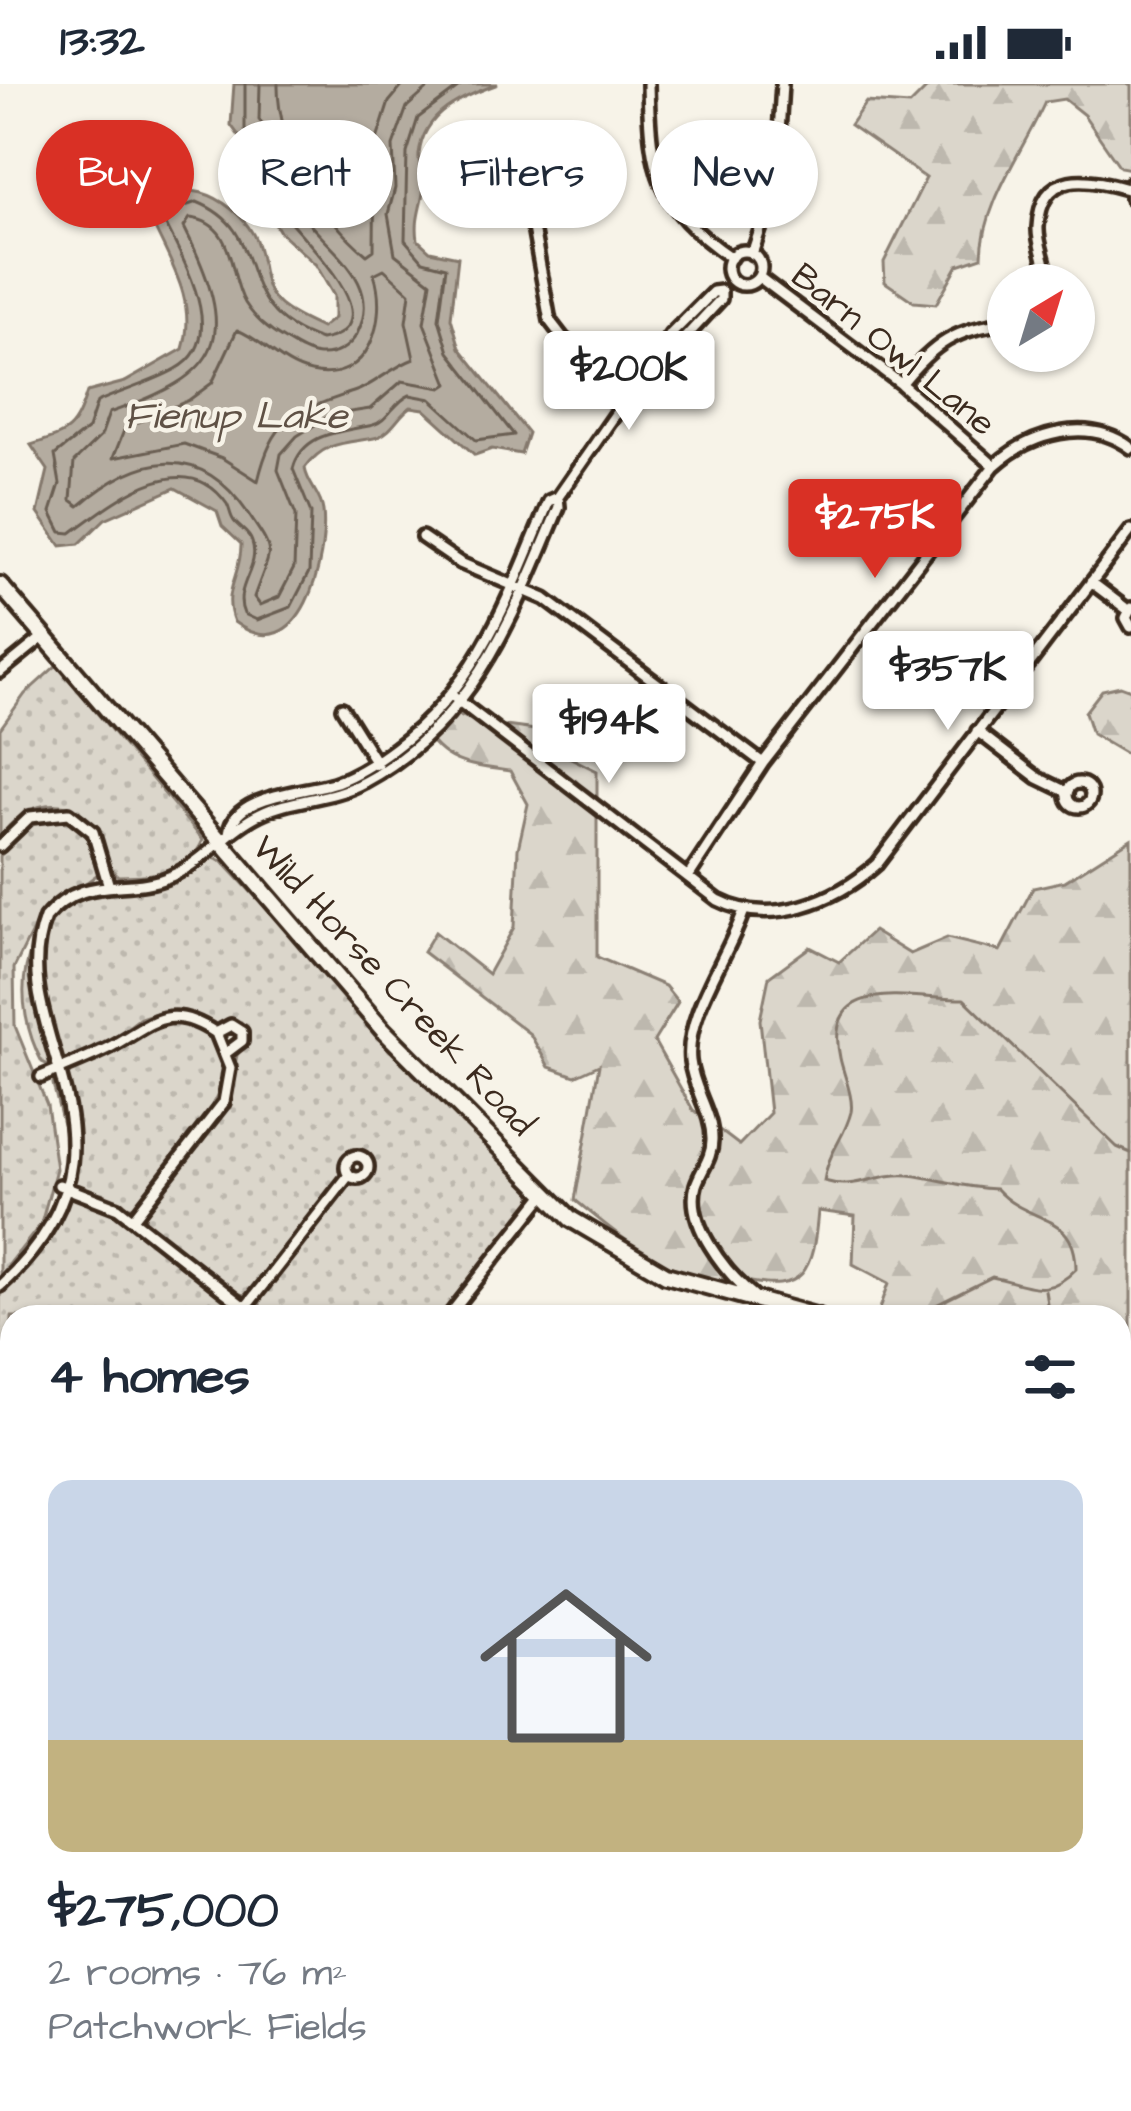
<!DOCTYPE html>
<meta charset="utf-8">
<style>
:root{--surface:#fff;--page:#f6f6f7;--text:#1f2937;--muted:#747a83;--line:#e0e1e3;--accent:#d93025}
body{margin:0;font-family:"Architects Daughter",sans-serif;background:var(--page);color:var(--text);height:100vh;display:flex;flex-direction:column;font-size:45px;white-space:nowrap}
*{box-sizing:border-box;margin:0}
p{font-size:39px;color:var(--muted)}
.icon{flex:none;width:66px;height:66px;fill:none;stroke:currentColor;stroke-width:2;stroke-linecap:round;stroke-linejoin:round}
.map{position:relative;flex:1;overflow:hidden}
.drawer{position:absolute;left:0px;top:1221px;width:1131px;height:807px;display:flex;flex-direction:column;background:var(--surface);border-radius:36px 36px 0 0;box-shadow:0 3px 9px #0004}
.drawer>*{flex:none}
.guide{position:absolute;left:36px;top:36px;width:1059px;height:108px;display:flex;gap:24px}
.needle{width:78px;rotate:38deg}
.controls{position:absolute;left:987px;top:180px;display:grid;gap:24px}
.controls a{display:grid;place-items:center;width:108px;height:108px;border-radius:50%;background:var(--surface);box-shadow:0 3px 9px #0004;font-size:60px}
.price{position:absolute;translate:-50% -102px;padding:0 27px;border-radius:12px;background:#fff;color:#222;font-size:39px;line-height:78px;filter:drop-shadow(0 3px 6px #0008)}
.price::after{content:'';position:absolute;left:50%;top:72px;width:36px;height:27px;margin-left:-18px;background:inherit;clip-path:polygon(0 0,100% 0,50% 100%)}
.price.active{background:var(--accent);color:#fff}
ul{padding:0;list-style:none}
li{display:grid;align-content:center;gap:24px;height:636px;padding:0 48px}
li+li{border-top:3px solid var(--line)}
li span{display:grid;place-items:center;height:372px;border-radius:24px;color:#555}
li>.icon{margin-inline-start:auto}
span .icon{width:216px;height:216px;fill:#fffc;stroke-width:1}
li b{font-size:51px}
h2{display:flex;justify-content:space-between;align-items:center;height:144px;padding:0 48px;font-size:51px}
.pill{padding:0 42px;border-radius:54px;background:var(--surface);box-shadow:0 3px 9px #0004;font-size:42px;line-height:108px}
.pill.active{background:var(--accent);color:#fff}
.status{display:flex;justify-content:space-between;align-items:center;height:84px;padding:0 60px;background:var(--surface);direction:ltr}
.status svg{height:33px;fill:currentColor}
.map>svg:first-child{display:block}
</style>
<div class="status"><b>13:32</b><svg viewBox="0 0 49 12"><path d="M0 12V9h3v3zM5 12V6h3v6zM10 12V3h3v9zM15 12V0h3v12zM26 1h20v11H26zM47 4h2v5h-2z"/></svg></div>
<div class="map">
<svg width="1131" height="2027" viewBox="0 0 1131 2027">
<defs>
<pattern id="grass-dots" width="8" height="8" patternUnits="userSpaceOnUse" patternTransform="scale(3)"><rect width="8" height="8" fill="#dbd6cb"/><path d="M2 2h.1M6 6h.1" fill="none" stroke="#bdb8ae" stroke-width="1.8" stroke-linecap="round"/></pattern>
<pattern id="forest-firs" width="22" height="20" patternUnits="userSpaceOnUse" patternTransform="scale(3)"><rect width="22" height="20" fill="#dbd6cb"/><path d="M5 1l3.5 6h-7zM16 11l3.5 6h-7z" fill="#bdb8ae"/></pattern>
</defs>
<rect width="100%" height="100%" fill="#f7f3e8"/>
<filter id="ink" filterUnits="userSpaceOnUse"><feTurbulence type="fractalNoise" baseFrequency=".00833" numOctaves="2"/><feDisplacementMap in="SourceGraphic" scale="24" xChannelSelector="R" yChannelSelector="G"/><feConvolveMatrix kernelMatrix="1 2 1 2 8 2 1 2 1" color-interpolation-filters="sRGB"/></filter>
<g filter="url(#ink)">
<path fill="url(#grass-dots)" stroke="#8b8074" stroke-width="3" d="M57 581 203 756C189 790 151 792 118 792 102 779 108 757 95 742 66 706 23 719 0 753V645L25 610Z
M38 732C81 733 92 750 98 790L39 834 14 884 15 942 47 1021 56 1085 41 1140 0 1192V772Z
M208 772 222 777 532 1109 531 1120 440 1233 260 1229V1214L348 1101 371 1091 372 1078 362 1067 342 1075 339 1096 245 1211 234 1209 145 1138 146 1127 225 1027 237 971 248 956 241 938 216 940 162 927 140 934 109 958 51 982 42 978C11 920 16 839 86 811 134 793 163 808 208 772Z
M163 937C302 948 170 1078 134 1123H127L67 1096 65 1049 53 1000 57 992Z
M70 1110 112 1126 249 1233H12V1313L0 1314V1208L35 1173 62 1116Z"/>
<path fill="url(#forest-firs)" stroke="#8b8074" stroke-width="3" d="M931 0H1131V85L1120 83 1084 31 1064 15 1045 18C1023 67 983 119 982 173L958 181 936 220 914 218 885 198 884 178 926 94 850 41 866 18 910 21Z
M1120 602 1131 606V673L1092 650 1085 628 1102 606Z
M435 621 477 638 542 647 559 668 597 687V873L665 902 678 918 654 957 693 1026 739 1061 770 1029 760 936 769 893 810 863 839 878 873 847 910 870 947 854 1000 867 1033 804 1065 797 1131 755V1461L1119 1451V1233H877L889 1199 853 1180 855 1132 818 1127C813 1187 805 1211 742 1196 732 1194 723 1197 713 1195 658 1187 617 1150 575 1116L599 981 575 992 549 983 530 950 423 868 435 848 488 890 514 843 518 765 528 720 510 687C473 682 442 681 423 644Z"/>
<path fill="#b4aca0" stroke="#84786c" stroke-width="3" d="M234 0H498C463 13 423 28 419 71 418 84 425 97 423 109 420 127 415 136 418 156L430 167 458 173 451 234 460 264 528 349 521 370 492 365 475 371 424 325 411 323C398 331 391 351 374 354 346 359 324 357 305 384 307 400 321 410 323 427 328 472 302 589 234 538 221 507 242 491 241 460L222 442 217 427 175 404 105 435 79 460 61 462 38 429 48 386 31 361C69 349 74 348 87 308L125 298 183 265C197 218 171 180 152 138 170 81 232 113 253 150 263 167 261 188 268 205 276 225 303 235 321 244L334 234V212L316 181 280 148 269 129 247 63 231 41Z"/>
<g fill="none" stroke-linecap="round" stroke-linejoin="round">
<path stroke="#6b5e52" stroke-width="3" d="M245 0V46C269 66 266 97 279 123 292 147 404 241 321 256 224 224 276 150 197 118L173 126 165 139C183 176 231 256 176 285 151 299 123 306 97 318L88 345 55 371 60 400 51 428 61 448 71 449C111 420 184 358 227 420 230 425 230 432 234 437 240 445 249 448 252 458 261 484 232 503 244 530L257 536 291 523 309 488 311 429 293 385C303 347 343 348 373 341 387 338 395 317 410 311L431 315 476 356 514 351 449 268 439 235 446 183 423 177 405 156 407 69 418 34 463 0
M260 0 259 36C281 60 279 91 294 119 317 161 387 192 357 250 349 264 335 272 319 271 307 270 295 262 285 256 269 247 255 235 245 219 228 190 236 139 190 134L184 143C240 255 225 289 109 329L101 352 74 378 71 416 79 422C139 370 199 358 247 428 277 473 272 461 254 513L260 521 279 513 294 484 296 431 278 386 281 370 297 352 331 331 370 325 402 297 442 304 448 300 424 239 431 198 395 170 388 130 395 104 393 62 407 23 433 0
M278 0C277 61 321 133 367 171L374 166 375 62 389 18 404 0
M384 185 410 209 406 238 414 275C392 283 372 302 356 307 296 328 274 330 258 397L222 374 184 360 113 374 125 344 189 316 212 299 237 246C262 255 282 282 311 288 371 301 388 233 374 190Z"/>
<path stroke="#84786c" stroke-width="3" d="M98 960 99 963 95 964 94 962Z
M219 1010 222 1012 219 1016 217 1015Z
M229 1018 231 1020 230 1024 227 1023Z
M61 1021 62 1024 60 1025 59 1022Z
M119 1116 123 1118 121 1121 118 1119Z
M1045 1206 1049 1233
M912 1233 992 1193C1029 1200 1046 1216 1076 1185 1076 1126 1028 1141 996 1105 960 1104 939 1094 909 1091 877 1088 856 1107 824 1097 827 1070 845 1053 851 1028 854 1014 843 989 840 974 822 891 907 915 964 915L1117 1063 1131 1069
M1119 1352C1131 1380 1127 1415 1119 1445
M0 1472 12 1427
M1119 1544 1131 1565"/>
<defs>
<path id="street" d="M648 0C650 88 656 122 731 174
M510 89 531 133 550 237 563 254 632 308
M1131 98V115
M727 184a17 17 0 1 1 34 0a17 17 0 1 1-34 0Z
M752 170 776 98 782 0
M759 193 901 300 994 382
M1047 201C1049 180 1037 163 1038 143 1041 84 1089 94 1127 105
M901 300C933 260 956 244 1008 239
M558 413 671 250 713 208 721 207V215L680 259 668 262
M422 453 460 479 545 515 763 679
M1091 498 1128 526
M1131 524 1126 534 1131 543
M0 588 43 553
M451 611 718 816C770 843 835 818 877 780L1131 446
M342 624 377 680
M977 647 1038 694 1067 708
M1067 711a12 12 0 1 1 24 0a12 12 0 1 1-24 0Z
M0 762 30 733 69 729 93 748 108 799
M688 793 763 679 994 382C1030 349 1088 332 1131 364
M743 829C728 873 685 930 690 977 693 1006 713 1029 712 1057 712 1074 701 1086 696 1101 685 1139 726 1189 753 1211
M216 949 231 941 242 948V957L226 969
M41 993C64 983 89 974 112 962 152 940 168 917 216 949L230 984 224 1018 133 1135
M346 1083a11 11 0 1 1 22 0a11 11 0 1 1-22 0Z
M59 1101 118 1124 257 1233
M0 1202C158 1056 0 951 45 834 85 787 127 812 171 792 204 778 227 746 260 730 292 714 332 716 364 698 473 640 514 531 559 423L558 413 549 417C510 509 479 602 395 664 379 676 358 690 339 697 309 709 234 708 229 749
M245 1224 349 1091
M448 1233 545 1110
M1119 1678 1131 1684
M0 1864 4 1851
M290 2016 301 2027
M736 2016 746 2027
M376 2027 386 2016
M806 2027 816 2016"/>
<path id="secondary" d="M0 501 383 946 571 1135 666 1191 819 1233
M1119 1459 1131 1469"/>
</defs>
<use href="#street" stroke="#3b2a1e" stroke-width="18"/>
<use href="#secondary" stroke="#3b2a1e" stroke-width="22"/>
<use href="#street" stroke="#f7f3e8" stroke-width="9"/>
<use href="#secondary" stroke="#f7f3e8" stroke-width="14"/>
</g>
</g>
<g text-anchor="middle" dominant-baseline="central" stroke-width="9" stroke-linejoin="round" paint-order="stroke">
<g font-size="36" fill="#3b2a1e" stroke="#f7f3e8">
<text transform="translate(893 266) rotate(39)">Barn Owl Lane</text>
<text transform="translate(393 902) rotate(47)">Wild Horse Creek Road</text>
</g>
<g font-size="39" font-style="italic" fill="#5f5145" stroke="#f7f3e8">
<text x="236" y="333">Fienup Lake</text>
</g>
</g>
</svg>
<div class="controls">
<a><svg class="needle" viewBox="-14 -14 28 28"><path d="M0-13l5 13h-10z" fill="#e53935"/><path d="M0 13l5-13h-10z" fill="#747a83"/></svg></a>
</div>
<b class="price" style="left:629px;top:349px">$200K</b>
<b class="price active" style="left:875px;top:497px">$275K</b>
<b class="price" style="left:948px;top:649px">$357K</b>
<b class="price" style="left:609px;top:702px">$194K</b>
<div class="guide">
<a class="pill active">Buy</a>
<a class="pill">Rent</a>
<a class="pill">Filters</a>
<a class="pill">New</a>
</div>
<section class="drawer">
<h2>4 homes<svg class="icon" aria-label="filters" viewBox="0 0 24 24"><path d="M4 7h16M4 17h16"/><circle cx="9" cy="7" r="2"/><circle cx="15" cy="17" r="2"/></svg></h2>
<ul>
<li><span style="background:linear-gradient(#c9d6e8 70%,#c2b280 0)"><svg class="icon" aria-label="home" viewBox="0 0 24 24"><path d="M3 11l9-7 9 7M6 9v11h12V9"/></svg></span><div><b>$275,000</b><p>2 rooms · 76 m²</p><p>Patchwork Fields</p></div></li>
</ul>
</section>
</div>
